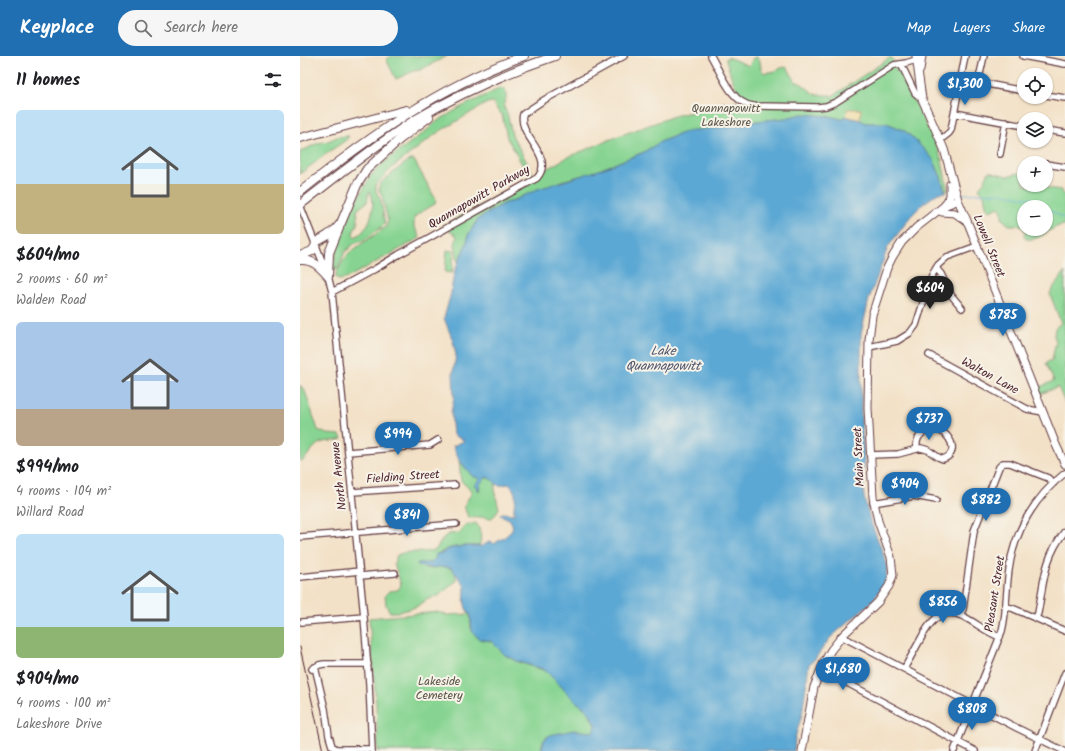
<!DOCTYPE html>
<meta charset="utf-8">
<style>
:root{--surface:#fff;--page:#f6f6f6;--text:#202124;--muted:#757577;--accent:#1f6fb2}
body{margin:0;font-family:Kalam,sans-serif;background:var(--page);color:var(--text);height:100vh;display:flex;flex-direction:column;font-size:15px;white-space:nowrap}
*{box-sizing:border-box;margin:0}
p{font-size:13px;color:var(--muted)}
.icon{flex:none;width:22px;height:22px;fill:none;stroke:currentColor;stroke-width:2;stroke-linecap:round;stroke-linejoin:round}
.map{position:relative;flex:1;overflow:hidden}
.side{display:flex;flex-direction:column;background:var(--surface);width:300px}
.side>*{flex:none}
.fabs{position:absolute;left:717px;top:12px;display:grid;gap:8px}
.fabs a{display:grid;place-items:center;width:36px;height:36px;border-radius:50%;background:var(--surface);box-shadow:0 1px 3px #0004;font-size:20px}
.price{position:absolute;translate:-50% -34px;padding:0 9px;border-radius:14px;background:var(--accent);color:#fff;font-size:13px;line-height:26px;filter:drop-shadow(0 1px 2px #0008)}
.price::after{content:'';position:absolute;left:50%;top:24px;width:12px;height:9px;margin-left:-6px;background:inherit;clip-path:polygon(0 0,100% 0,50% 100%)}
.price.on{background:#222;color:#fff}
ul{padding:0;list-style:none}
li{display:grid;align-content:center;gap:8px;height:212px;padding:0 16px}
li span{display:grid;place-items:center;height:124px;border-radius:6px;color:#555}
li>.icon{margin-inline-start:auto}
span .icon{width:72px;height:72px;fill:#fffc;stroke-width:1}
li b{font-size:17px}
h2{display:flex;justify-content:space-between;align-items:center;height:48px;padding:0 16px;font-size:17px}
header{display:flex;align-items:center;gap:24px;box-sizing:border-box;height:56px;padding:0 20px;background:var(--accent);color:#fff}
header strong{font-size:19px}
nav{display:flex;gap:22px;margin-inline-start:auto;font-size:14px}
.search{width:280px;height:36px;background:var(--page);display:flex;align-items:center;gap:10px;box-sizing:border-box;padding:0 14px;border-radius:22px;color:var(--muted);font-size:15px}
main{display:flex;flex:1;min-height:0}
.map>svg:first-child{display:block}
</style>
<header>
<strong>Keyplace</strong>
<div class="search"><svg class="icon" aria-label="search" viewBox="0 0 24 24"><circle cx="10" cy="10" r="6"/><path d="M15 15l6 6"/></svg>Search here</div>
<nav><a>Map</a><a>Layers</a><a>Share</a></nav>
</header>
<main>
<section class="side">
<h2>11 homes<svg class="icon" aria-label="filters" viewBox="0 0 24 24"><path d="M4 7h16M4 17h16"/><circle cx="9" cy="7" r="2"/><circle cx="15" cy="17" r="2"/></svg></h2>
<ul>
<li><span style="background:linear-gradient(#bfe0f5 60%,#c2b280 0)"><svg class="icon" aria-label="home" viewBox="0 0 24 24"><path d="M3 11l9-7 9 7M6 9v11h12V9"/></svg></span><div><b>$604/mo</b><p>2 rooms · 60 m²</p><p>Walden Road</p></div></li>
<li><span style="background:linear-gradient(#a9c7e8 70%,#b9a48a 0)"><svg class="icon" aria-label="home" viewBox="0 0 24 24"><path d="M3 11l9-7 9 7M6 9v11h12V9"/></svg></span><div><b>$994/mo</b><p>4 rooms · 104 m²</p><p>Willard Road</p></div></li>
<li><span style="background:linear-gradient(#bfe0f5 75%,#8fb573 0)"><svg class="icon" aria-label="home" viewBox="0 0 24 24"><path d="M3 11l9-7 9 7M6 9v11h12V9"/></svg></span><div><b>$904/mo</b><p>4 rooms · 100 m²</p><p>Lakeshore Drive</p></div></li>
</ul>
</section>
<div class="map">
<svg width="765" height="695" viewBox="0 0 765 695">
<rect width="100%" height="100%" fill="#f7f3e8"/>
<filter id="ink" filterUnits="userSpaceOnUse"><feTurbulence type="fractalNoise" baseFrequency=".025" numOctaves="2"/><feDisplacementMap in="SourceGraphic" scale="8" xChannelSelector="R" yChannelSelector="G"/><feConvolveMatrix kernelMatrix="1 2 1 2 8 2 1 2 1" color-interpolation-filters="sRGB"/></filter>
<filter id="wash" filterUnits="userSpaceOnUse"><feTurbulence type="fractalNoise" baseFrequency=".012" numOctaves="4" result="noise"/><feDisplacementMap in="SourceGraphic" scale="16" xChannelSelector="R" yChannelSelector="G"/><feGaussianBlur stdDeviation="0.9" result="paint"/><feColorMatrix in="noise" values="0 0 0 0 0 0 0 0 0 0 0 0 0 0 0 0 0 1.4 0 .05"/><feComposite in="paint" operator="in"/></filter>
<g filter="url(#wash)">
<rect width="100%" height="100%" fill="#f3e1c7"/>
<path fill="#87d492" stroke="#687a5e" fill-rule="evenodd" d="M91 0H147L120 14 114 15 96 23 87 5V2Z
M428 1 449 10 453 2 457 1 460 5 461 13 464 17 476 15 481 12 486 11 489 14 495 25 502 28 513 37 517 39H531V41L591 1 597 12 595 14 600 16 638 93 642 105 648 135 644 132 641 121 633 103 615 84 605 75 594 70 586 67H566L546 60 541 63 528 60 502 58 486 62 457 65 442 69 400 74H391L367 83 346 95 319 106 291 117 261 125 250 130 238 133 215 144 203 148 188 156 178 163 174 169 168 179 167 186 158 206 155 189 157 180 143 170 268 101 316 81 374 60 417 50V47L447 45C433 32 432 22 426 4V2Z
M201 32 205 34C208 40 205 44 204 51L208 60 212 79 232 116 231 120 229 121 226 115 207 82 202 58 198 55 193 46 187 47 137 77 93 111 77 127 76 129V135L81 145 85 168 83 170 63 185 55 187 45 196 37 213 35 214 33 213 35 201 53 151 71 119 87 104 130 72 136 66 161 51ZM69 136 71 137C76 151 70 176 54 181L53 177 58 166 57 154 67 146Z
M49 80 46 84 30 95 0 118V96L18 87 28 85 37 81Z
M109 104H114L136 144 135 148 118 158 114 162V170L120 182 45 223 39 224 36 222V217L43 205 50 196 86 171 88 165 82 140 79 134 80 127Z
M689 115 707 120 719 117 724 120V129H743L747 132 761 134 765 140V169C751 169 741 186 726 183L724 180 726 175 720 169H709L702 163V155L699 151 690 155 686 150 684 139 679 132 684 126ZM724 151H746V173H724Z
M147 194 154 195 152 217 145 216Z
M765 216V347L758 331 740 338 737 332 754 325 746 307 752 304 756 285 754 280 755 272 761 267 750 238 752 233Z
M0 329 5 335 18 374 27 378 40 379 42 383C35 386 27 384 20 387 12 391 8 402 0 406Z
M159 404 167 414 179 421 180 423 175 430 177 431 179 435 180 428 185 422C190 421 195 424 197 428L195 429V438L199 452C197 455 196 460 191 462 188 463 185 461 182 461 178 461 173 463 169 461 167 460 167 458 166 456 163 449 166 444 171 439V434L161 425Z
M176 467C181 473 182 484 179 490 170 489 156 490 147 493 143 495 141 497 136 498L135 503 131 507 117 508C130 519 143 503 156 517L155 518 157 525 155 526 140 539 126 544 116 551 99 556H90L86 549 85 539 89 535 98 534 101 529 94 507 97 499C110 493 124 499 136 493L144 481 149 478 160 477 164 470Z
M138 556 147 559 170 558 171 572 177 580 182 584 191 585 205 599 216 605 246 615 290 658 295 669 294 675 290 676 277 675 246 681 242 688 241 695H78L76 647 69 562Z"/>
<path fill="#eeda9e" stroke="#9c7c64" d="M547 53H561L560 64 546 60Z"/>
<path fill="#5ca8d4" stroke="#536480" d="M502 58 528 60 541 63H543L544 60 560 64 566 67H586L594 70 605 75 615 84 633 103 641 121 644 132 647 136 638 137 624 147 611 160 588 191 569 243 561 278V364L564 404 563 426 564 441 570 464 583 497 587 512 586 522 582 532 571 546 530 582 515 603 509 608 502 659 495 682 494 695H241L244 684 250 679 274 674 290 676 294 675 295 669 290 658 285 652 275 645 248 617 243 613 216 605 205 599 191 585 179 583 172 575 170 558C162 551 165 539 165 529L151 512C140 509 130 514 119 510L117 507H131L135 503 136 498 142 497 148 493 162 490H182L191 485 194 488C202 482 220 475 209 463 207 462 202 460 200 459L202 457 214 458C213 443 220 440 209 428 206 428 201 430 198 429 194 427 194 424 186 421L180 428 179 435 177 431 174 429 180 423 179 422 174 421 172 420 159 404 153 390 162 386 164 384 153 379 151 357 154 341 153 317 156 299 153 285 144 262 151 237 152 229 155 214 167 186 168 179 178 163 203 148 215 144 238 133 299 114 342 97 360 86 387 75 442 69 457 65 486 62Z"/>
<g fill="none" stroke-linecap="round" stroke-linejoin="round">
<path stroke="#5ca8d4" stroke-width="1" d="M662 138 699 137 733 143 745 151
M746 152 765 163"/>
</g>
</g>
<g filter="url(#ink)">
<g fill="none" stroke-linecap="round" stroke-linejoin="round">
<defs>
<path id="minor" d="M411 0C421 17 431 47 453 50L518 51 526 50 536 46 594 9 606 7 616 4
M723 0 765 8
M601 8 615 37 622 43
M661 23 724 35
M678 27 684 0
M746 39 765 42
M655 57 724 70
M746 74 765 77
M640 84 649 77 651 74 665 0
M700 98 706 66
M746 108 765 111
M0 149 28 220 32 236 64 561 69 628 72 695
M636 212 641 218 651 239 662 252
M32 236 75 213 98 199 237 122C256 100 217 80 223 58L244 44 324 0
M569 291 597 285 610 277 616 269 632 219 638 209 647 201 677 190
M629 299 727 353 743 356
M48 396 130 389 138 384
M570 399 598 398 621 392 628 394 638 401 643 403C665 396 643 364 624 376 618 380 616 386 617 392
M52 436 155 429
M573 447 614 440 636 444
M0 481 156 468
M60 520 95 517
M0 521 60 515
M705 551 712 552 765 575
M660 559 663 553 674 475 699 411 703 407H710L748 422 754 427
M736 562 738 557C744 525 744 502 765 475
M2 566 64 561
M541 580 717 672 764 695
M15 611 25 653 29 680 32 690 36 693H72
M12 613 19 609 24 608H68
M521 613 675 695
M604 613C609 604 614 595 619 586 628 569 639 550 662 560 675 566 686 576 700 581
M654 695 702 575C707 555 706 534 709 514 714 475 735 441 765 417
M735 695 765 617"/>
<path id="major" d="M616 0 622 43 644 93 658 144 668 167 756 389 765 408
M620 14 622 0
M644 150 650 140V128
M642 156 655 157 667 166
M502 695 514 631 524 606 531 594 543 579 578 546 589 530 593 519 591 501 578 465 573 441 568 352 569 284 572 259 587 212 593 200 602 186 617 171 644 150 658 144"/>
<path id="highway" d="M0 82 106 54
M0 136C69 81 140 30 224 0
M0 149C37 120 74 90 113 65 158 38 205 17 255 0
M0 200 12 195 15 191 16 186 27 180 35 174 41 167 57 129 67 113 100 83 129 61
M0 204C13 203 20 211 28 220
M28 220 29 197 39 172"/>
</defs>
<use href="#minor" stroke="#633c42" stroke-width="8"/>
<use href="#major" stroke="#633c42" stroke-width="9"/>
<use href="#highway" stroke="#633c42" stroke-width="10"/>
<use href="#minor" stroke="#fff" stroke-width="5.5"/>
<use href="#major" stroke="#fff" stroke-width="7"/>
<use href="#highway" stroke="#fff" stroke-width="8"/>
<path stroke="#4a1f2b" stroke-width="1" d="M0 591 23 695"/>
</g>
</g>
<g text-anchor="middle" dominant-baseline="central" stroke-width="4" stroke-linejoin="round" paint-order="stroke">
<g font-size="12" fill="#5c554a" stroke="#f7f3e8">
<text x="426" y="52">Quannapowitt<tspan x="426" dy="14">Lakeshore</tspan></text>
<text x="139" y="625">Lakeside<tspan x="139" dy="14">Cemetery</tspan></text>
</g>
<g font-size="12" fill="#4a1f2b" stroke="#f7f3e8">
<text transform="translate(179 141) rotate(-30)">Quannapowitt Parkway</text>
<text transform="translate(689 190) rotate(68)">Lowell Street</text>
<text transform="translate(690 320) rotate(29)">Walton Lane</text>
<text transform="translate(559 401) rotate(-93)">Main Street</text>
<text transform="translate(39 420) rotate(-96)">North Avenue</text>
<text transform="translate(103 421) rotate(-4)">Fielding Street</text>
<text transform="translate(695 538) rotate(-81)">Pleasant Street</text>
</g>
<g font-size="13" font-style="italic" fill="#51566f" stroke="#f7f3e8">
<text x="363" y="295">Lake<tspan x="363" dy="15">Quannapowitt</tspan></text>
</g>
</g>
</svg>
<div class="fabs">
<a><svg class="icon" aria-label="locate" viewBox="0 0 24 24"><circle cx="12" cy="12" r="6"/><path d="M12 2v4M12 18v4M2 12h4M18 12h4"/></svg></a>
<a><svg class="icon" aria-label="layers" viewBox="0 0 24 24"><path d="M12 4l9 5-9 5-9-5zM3 14l9 5 9-5"/></svg></a>
<a>+</a>
<a>−</a>
</div>
<b class="price" style="left:665px;top:50px">$1,300</b>
<b class="price on" style="left:630px;top:254px">$604</b>
<b class="price" style="left:703px;top:281px">$785</b>
<b class="price" style="left:629px;top:385px">$737</b>
<b class="price" style="left:98px;top:400px">$994</b>
<b class="price" style="left:605px;top:450px">$904</b>
<b class="price" style="left:686px;top:466px">$882</b>
<b class="price" style="left:107px;top:481px">$841</b>
<b class="price" style="left:643px;top:568px">$856</b>
<b class="price" style="left:543px;top:635px">$1,680</b>
<b class="price" style="left:672px;top:675px">$808</b>
</div>
</main>
